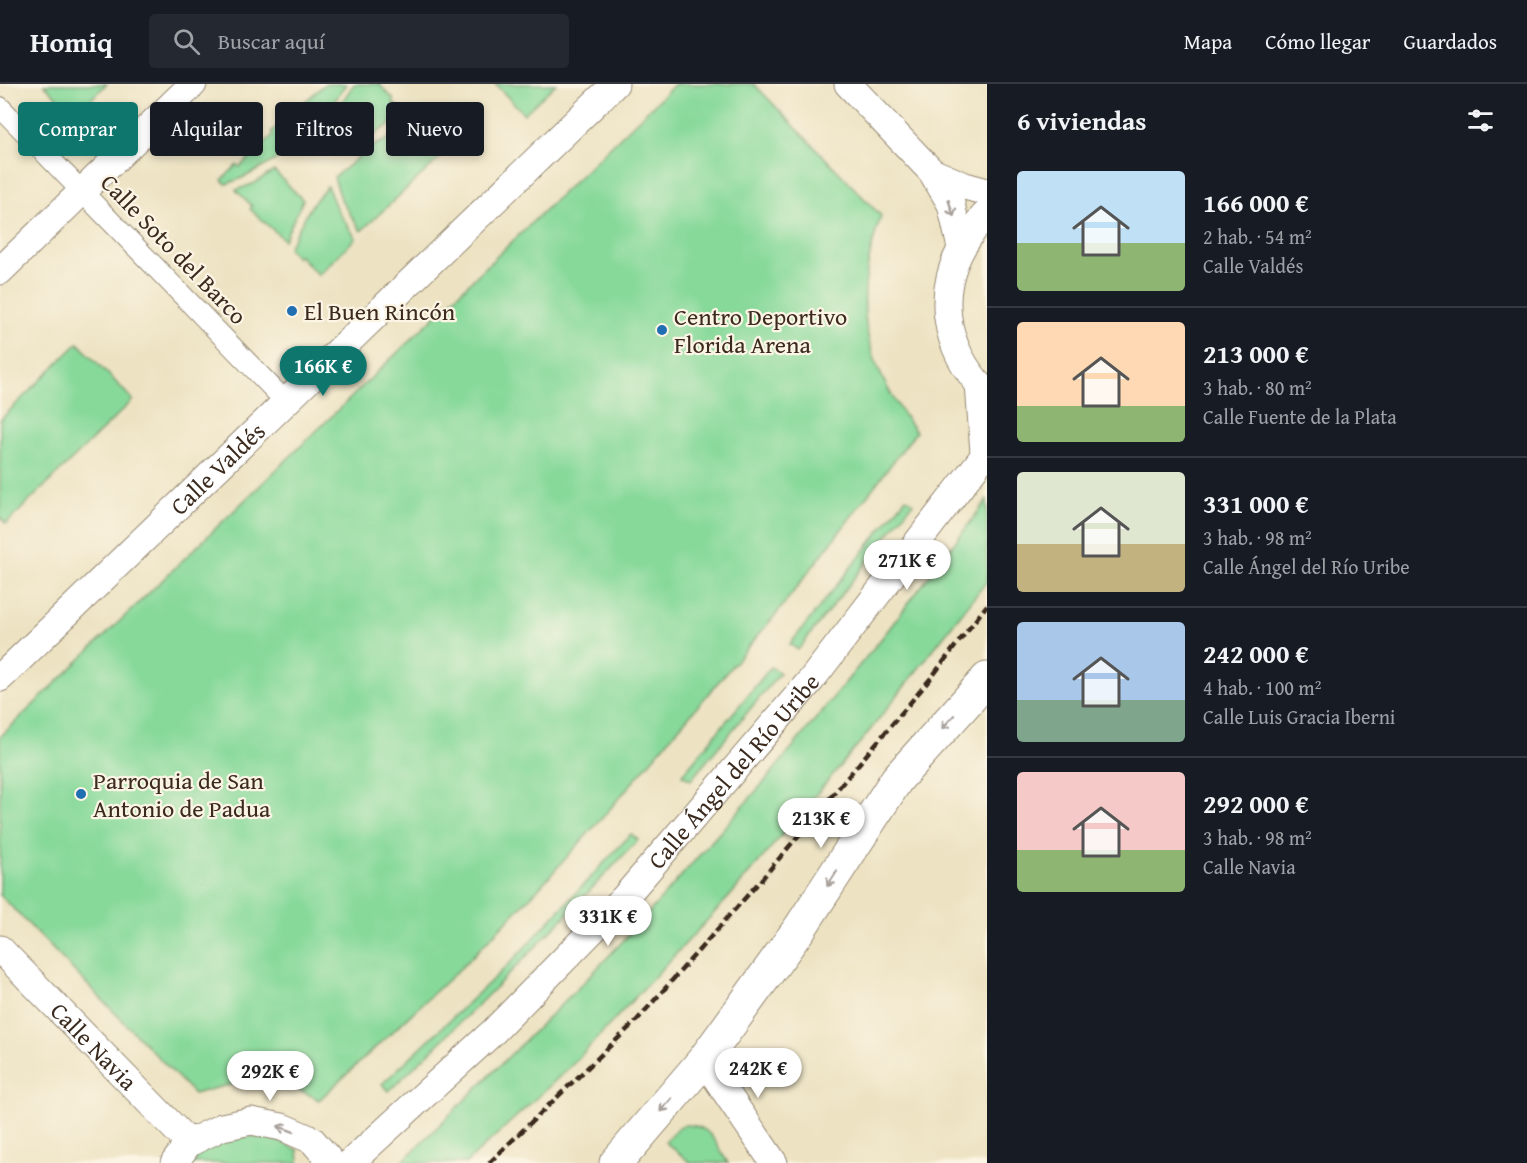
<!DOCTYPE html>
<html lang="es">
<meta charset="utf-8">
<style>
:root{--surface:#171b24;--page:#242831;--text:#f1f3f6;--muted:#9ea1a6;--line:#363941;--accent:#0f766e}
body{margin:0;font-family:"Gentium Book Plus",serif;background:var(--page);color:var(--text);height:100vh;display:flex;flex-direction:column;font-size:22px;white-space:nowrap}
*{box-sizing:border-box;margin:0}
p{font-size:20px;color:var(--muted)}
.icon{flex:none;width:33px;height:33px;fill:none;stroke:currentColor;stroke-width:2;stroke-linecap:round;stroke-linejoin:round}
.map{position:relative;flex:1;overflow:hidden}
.sheet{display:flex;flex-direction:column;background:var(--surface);width:540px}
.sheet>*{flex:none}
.top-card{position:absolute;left:18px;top:18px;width:570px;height:54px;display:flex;gap:12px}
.price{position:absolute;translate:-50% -51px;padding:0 14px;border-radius:21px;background:#fff;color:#222;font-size:20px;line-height:39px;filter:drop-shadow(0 2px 3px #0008)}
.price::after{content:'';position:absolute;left:50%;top:36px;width:18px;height:14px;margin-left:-9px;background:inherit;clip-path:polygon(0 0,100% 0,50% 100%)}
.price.active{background:var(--accent);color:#fff}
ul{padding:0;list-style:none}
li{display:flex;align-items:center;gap:18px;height:150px;padding:0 30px}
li+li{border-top:2px solid var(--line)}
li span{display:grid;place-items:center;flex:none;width:168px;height:120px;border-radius:6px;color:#555}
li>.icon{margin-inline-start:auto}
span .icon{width:72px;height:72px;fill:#fffc;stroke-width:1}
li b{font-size:26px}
h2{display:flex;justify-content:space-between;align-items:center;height:72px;padding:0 30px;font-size:26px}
.pill{padding:0 21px;border-radius:6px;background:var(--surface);box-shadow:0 3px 9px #0003;font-size:21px;line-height:54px}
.pill.active{background:var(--accent);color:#fff}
header{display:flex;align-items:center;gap:36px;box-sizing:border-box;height:84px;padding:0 30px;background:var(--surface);border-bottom:2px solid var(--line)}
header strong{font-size:28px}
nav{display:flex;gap:33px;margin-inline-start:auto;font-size:21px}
.search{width:420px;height:54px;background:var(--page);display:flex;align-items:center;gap:15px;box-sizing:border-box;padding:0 21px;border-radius:6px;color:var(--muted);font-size:22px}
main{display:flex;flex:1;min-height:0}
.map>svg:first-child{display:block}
</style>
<header>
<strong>Homiq</strong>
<div class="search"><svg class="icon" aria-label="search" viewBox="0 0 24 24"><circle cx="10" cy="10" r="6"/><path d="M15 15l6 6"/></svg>Buscar aquí</div>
<nav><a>Mapa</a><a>Cómo llegar</a><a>Guardados</a></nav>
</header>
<main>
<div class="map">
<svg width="987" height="1079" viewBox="0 0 987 1079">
<rect width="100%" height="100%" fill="#fcf5e5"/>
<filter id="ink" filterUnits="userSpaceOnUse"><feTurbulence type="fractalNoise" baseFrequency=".0167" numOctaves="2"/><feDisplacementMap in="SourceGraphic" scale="12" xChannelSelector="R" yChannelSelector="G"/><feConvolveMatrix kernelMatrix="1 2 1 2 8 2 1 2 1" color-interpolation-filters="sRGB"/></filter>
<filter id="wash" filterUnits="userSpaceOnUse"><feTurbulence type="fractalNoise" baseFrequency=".008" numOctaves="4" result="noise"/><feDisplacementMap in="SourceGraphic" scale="24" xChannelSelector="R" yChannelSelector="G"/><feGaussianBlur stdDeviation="1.35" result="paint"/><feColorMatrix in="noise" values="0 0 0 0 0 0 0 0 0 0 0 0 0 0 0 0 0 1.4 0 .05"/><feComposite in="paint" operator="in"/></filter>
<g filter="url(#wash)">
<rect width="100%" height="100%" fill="#ede3c3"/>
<path fill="#87d99a" stroke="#61825c" stroke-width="1.5" d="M44 0H107L74 31Z
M325 0H346C336 14 328 30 316 43 296 65 255 91 226 100L222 96 237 81 240 83 273 51 271 48Z
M354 0H379L394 16 393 18 405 31 361 59 333 31Z
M495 0H556L524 30Z
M675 0H754L881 132C851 218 861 275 916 348L778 528 603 733 538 805 465 880 319 1016C270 989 244 996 194 1010L0 811V653Z
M418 41 443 71 361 147 342 118 334 93 373 62Z
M274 87 303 116 284 156 250 125 252 122 236 106 255 99Z
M327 102 337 126 356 154 318 191 299 171 297 173 288 164 311 122Z
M78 259 133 316 6 440 0 433V336Z
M906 414 913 419 798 566 790 560Z
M987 416V497L864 654 730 812 571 982 466 1079H401L586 896 636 843 765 697 885 550Z
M771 583 780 589 691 696 682 691Z
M631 750 638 756C557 842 475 926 389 1007L382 1000 510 879Z
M685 1041C711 1040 716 1060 728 1079H691L665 1058 679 1043Z
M243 1052C265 1052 279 1056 298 1066L299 1079H191C209 1061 218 1056 243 1052Z"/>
</g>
<g filter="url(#ink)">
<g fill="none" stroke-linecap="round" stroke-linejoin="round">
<defs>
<path id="pedestrian" d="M0 23 286 318"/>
<g id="minor">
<path d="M848 0 932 88 951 120 961 164"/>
<path d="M932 88 965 102 987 108"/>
<path d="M987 129C980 135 975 143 970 151 933 203 942 264 987 309"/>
<path d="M0 187 193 0"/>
<path d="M979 300 984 369"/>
<path id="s1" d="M0 594 615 0"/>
<path id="s2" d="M0 865 189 1059"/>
<path d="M704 976 774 1079"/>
<path d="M174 1079 189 1059 222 1043 251 1037 282 1043 312 1056 332 1079"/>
<path id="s3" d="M350 1079 494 947 624 814 812 595 987 368"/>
</g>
<path id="secondary" d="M616 1079 704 976 800 844 897 695 987 595"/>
</defs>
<use href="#pedestrian" stroke="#948670" stroke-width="22"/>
<use href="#minor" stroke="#948670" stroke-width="29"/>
<use href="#secondary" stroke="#948670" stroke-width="35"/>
<use href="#pedestrian" stroke="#fff" stroke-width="20"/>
<use href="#minor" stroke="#fff" stroke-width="27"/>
<use href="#secondary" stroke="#fff" stroke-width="33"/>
<path stroke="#3b2a1e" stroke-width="4.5" stroke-dasharray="9 4.5" stroke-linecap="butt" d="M489 1079 637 936 761 796 931 594 987 521"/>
</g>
<defs><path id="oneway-shaft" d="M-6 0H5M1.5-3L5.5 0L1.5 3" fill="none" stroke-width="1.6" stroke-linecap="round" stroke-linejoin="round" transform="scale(1.5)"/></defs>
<g stroke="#a79f9a">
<use href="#oneway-shaft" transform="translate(951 124) rotate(72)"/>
<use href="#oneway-shaft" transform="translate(948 638) rotate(132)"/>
<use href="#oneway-shaft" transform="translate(832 795) rotate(123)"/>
<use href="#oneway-shaft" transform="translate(666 1021) rotate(131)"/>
<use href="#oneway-shaft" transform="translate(286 1045) rotate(-160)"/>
</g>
</g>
<g fill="#1f6fb2" stroke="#fcf5e5" stroke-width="2">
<circle cx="292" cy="227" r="6"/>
<circle cx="662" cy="246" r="6"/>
<circle cx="81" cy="710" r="6"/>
</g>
<g text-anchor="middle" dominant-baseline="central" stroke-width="4.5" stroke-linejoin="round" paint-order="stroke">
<g font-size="24" fill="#3b2a1e" stroke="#fcf5e5">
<text transform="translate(174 165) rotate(46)">Calle Soto del Barco</text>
<text stroke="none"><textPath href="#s1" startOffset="302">Calle Valdés</textPath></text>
<text stroke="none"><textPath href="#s3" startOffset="549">Calle Ángel del Río Uribe</textPath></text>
<text stroke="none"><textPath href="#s2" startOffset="135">Calle Navia</textPath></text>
</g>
<g font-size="24" fill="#3b2a1e" stroke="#fcf5e5" text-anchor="start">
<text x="304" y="227">El Buen Rincón</text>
<text x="674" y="232">Centro Deportivo<tspan x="674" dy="28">Florida Arena</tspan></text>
<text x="93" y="696">Parroquia de San<tspan x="93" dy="28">Antonio de Padua</tspan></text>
</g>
</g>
</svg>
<b class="price active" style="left:323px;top:313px">166K €</b>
<b class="price" style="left:907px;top:507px">271K €</b>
<b class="price" style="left:821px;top:765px">213K €</b>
<b class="price" style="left:608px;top:863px">331K €</b>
<b class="price" style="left:758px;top:1015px">242K €</b>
<b class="price" style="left:270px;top:1018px">292K €</b>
<div class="top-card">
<a class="pill active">Comprar</a>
<a class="pill">Alquilar</a>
<a class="pill">Filtros</a>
<a class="pill">Nuevo</a>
</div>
</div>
<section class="sheet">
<h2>6 viviendas<svg class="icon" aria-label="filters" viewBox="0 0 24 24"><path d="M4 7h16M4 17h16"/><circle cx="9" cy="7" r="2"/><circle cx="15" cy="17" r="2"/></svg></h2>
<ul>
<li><span style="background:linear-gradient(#bfe0f5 60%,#8fb573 0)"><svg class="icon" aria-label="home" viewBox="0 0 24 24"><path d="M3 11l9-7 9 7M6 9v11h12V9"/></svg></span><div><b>166 000 €</b><p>2 hab. · 54 m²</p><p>Calle Valdés</p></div></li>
<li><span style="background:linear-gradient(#ffd9b3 70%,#8fb573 0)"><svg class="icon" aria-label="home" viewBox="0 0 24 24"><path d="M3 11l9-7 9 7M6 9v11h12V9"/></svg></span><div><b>213 000 €</b><p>3 hab. · 80 m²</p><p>Calle Fuente de la Plata</p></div></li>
<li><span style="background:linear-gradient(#dfe7d0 60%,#c2b280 0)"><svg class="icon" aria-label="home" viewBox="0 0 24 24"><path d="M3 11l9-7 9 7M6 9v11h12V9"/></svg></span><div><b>331 000 €</b><p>3 hab. · 98 m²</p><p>Calle Ángel del Río Uribe</p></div></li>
<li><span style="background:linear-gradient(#a9c7e8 65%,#7fa58c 0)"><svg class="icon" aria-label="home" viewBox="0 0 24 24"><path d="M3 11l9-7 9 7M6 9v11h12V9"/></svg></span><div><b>242 000 €</b><p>4 hab. · 100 m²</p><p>Calle Luis Gracia Iberni</p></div></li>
<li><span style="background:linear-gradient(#f6c9c9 65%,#8fb573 0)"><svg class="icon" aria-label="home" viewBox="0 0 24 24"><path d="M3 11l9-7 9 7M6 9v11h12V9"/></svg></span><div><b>292 000 €</b><p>3 hab. · 98 m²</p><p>Calle Navia</p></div></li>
</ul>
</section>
</main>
